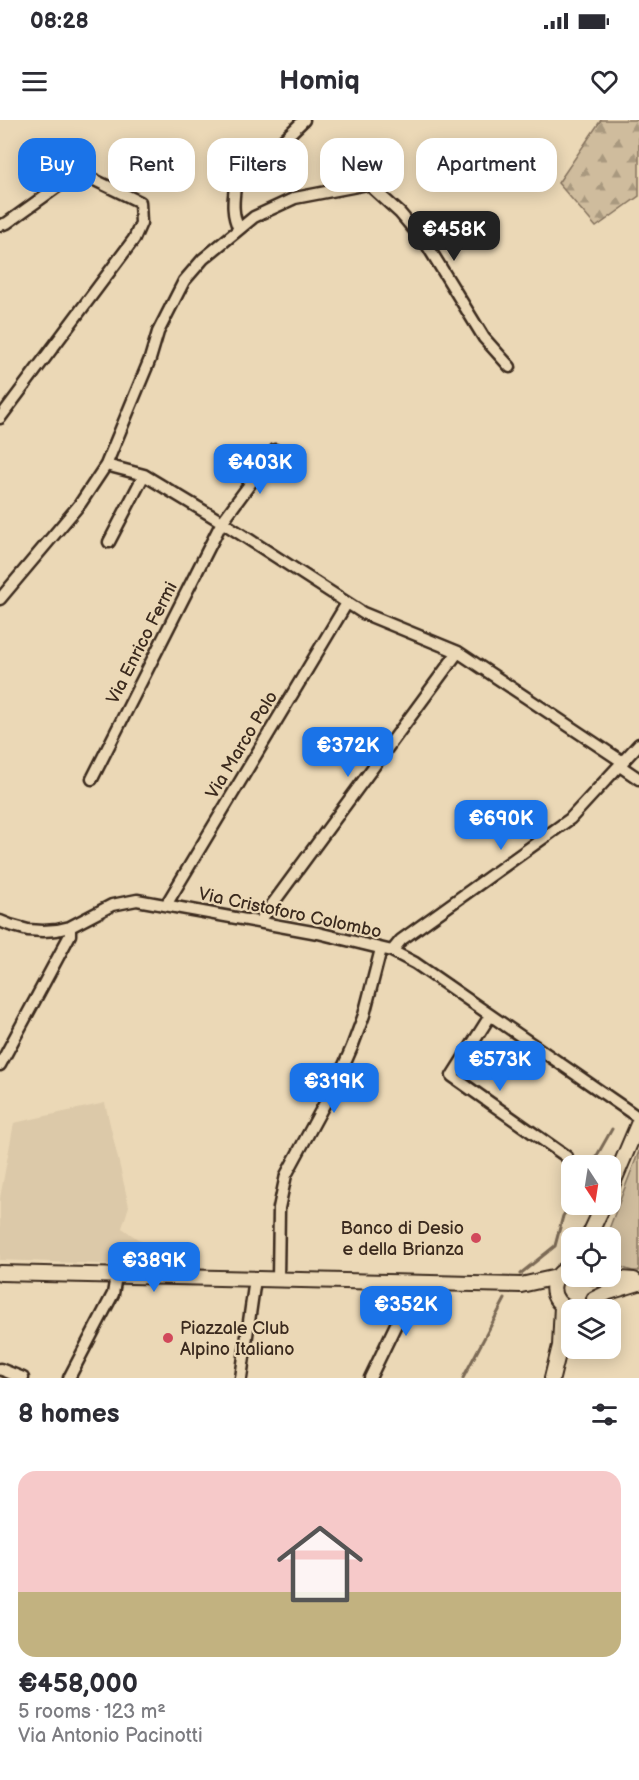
<!DOCTYPE html>
<meta charset="utf-8">
<style>
:root{--surface:#fff;--page:#f2f2f3;--text:#2b2b33;--muted:#7c7c81;--line:#e1e1e2;--accent:#1a73e8}
body{margin:0;font-family:"Balsamiq Sans",sans-serif;background:var(--page);color:var(--text);height:100vh;display:flex;flex-direction:column;font-size:22px;white-space:nowrap}
*{box-sizing:border-box;margin:0}
p{font-size:20px;color:var(--muted)}
.icon{flex:none;width:33px;height:33px;fill:none;stroke:currentColor;stroke-width:2;stroke-linecap:round;stroke-linejoin:round}
.map{position:relative;height:1258px;overflow:hidden}
.side{display:flex;flex-direction:column;background:var(--surface);flex:1}
.side>*{flex:none}
.guide{position:absolute;left:18px;top:18px;width:603px;height:54px;display:flex;gap:12px}
.needle{width:39px;rotate:168deg}
.buttons{position:absolute;left:561px;top:1035px;display:grid;gap:12px}
.buttons a{display:grid;place-items:center;width:60px;height:60px;border-radius:12px;background:var(--surface);box-shadow:0 3px 15px #0003;font-size:30px}
.price{position:absolute;translate:-50% -51px;padding:0 14px;border-radius:12px;background:var(--accent);color:#fff;font-size:20px;line-height:39px;filter:drop-shadow(0 2px 3px #0008)}
.price::after{content:'';position:absolute;left:50%;top:36px;width:18px;height:14px;margin-left:-9px;background:inherit;clip-path:polygon(0 0,100% 0,50% 100%)}
.price.current{background:#222;color:#fff}
ul{padding:0;list-style:none}
li{display:grid;align-content:center;gap:12px;height:318px;padding:0 18px}
li+li{border-top:2px solid var(--line)}
li span{display:grid;place-items:center;height:186px;border-radius:18px;color:#555}
li>.icon{margin-inline-start:auto}
span .icon{width:108px;height:108px;fill:#fffc;stroke-width:1}
li b{font-size:26px}
h2{display:flex;justify-content:space-between;align-items:center;height:72px;padding:0 18px;font-size:26px}
.chip{padding:0 21px;border-radius:18px;background:var(--surface);box-shadow:0 3px 15px #0003;font-size:21px;line-height:54px}
.chip.current{background:var(--accent);color:#fff}
.status{display:flex;justify-content:space-between;align-items:center;height:42px;padding:0 30px;background:var(--surface);direction:ltr}
.status svg{height:16px;fill:currentColor}
header{display:flex;justify-content:space-between;align-items:center;height:78px;padding:0 18px;background:var(--surface);font-size:27px;font-weight:700}
.map>svg:first-child{display:block}
</style>
<div class="status"><b>08:28</b><svg viewBox="0 0 49 12"><path d="M0 12V9h3v3zM5 12V6h3v6zM10 12V3h3v9zM15 12V0h3v12zM26 1h20v11H26zM47 4h2v5h-2z"/></svg></div>
<header><svg class="icon" aria-label="menu" viewBox="0 0 24 24"><path d="M4 6h16M4 12h16M4 18h16"/></svg>Homiq<svg class="icon" aria-label="heart" viewBox="0 0 24 24"><path d="M12 20l-8-8c-3-5 5-10 8-4 3-6 11-1 8 4z"/></svg></header>
<div class="map">
<svg width="639" height="1258" viewBox="0 0 639 1258">
<defs>
<pattern id="forest-firs" width="22" height="20" patternUnits="userSpaceOnUse" patternTransform="scale(1.5)"><rect width="22" height="20" fill="#cfbc9d"/><path d="M5 1l3.5 6h-7zM16 11l3.5 6h-7z" fill="#a9997f"/></pattern>
</defs>
<rect width="100%" height="100%" fill="#ebd8b6"/>
<filter id="ink" filterUnits="userSpaceOnUse"><feTurbulence type="fractalNoise" baseFrequency=".0167" numOctaves="2"/><feDisplacementMap in="SourceGraphic" scale="12" xChannelSelector="R" yChannelSelector="G"/><feConvolveMatrix kernelMatrix="1 2 1 2 8 2 1 2 1" color-interpolation-filters="sRGB"/></filter>
<g filter="url(#ink)">
<path fill="#dcc9a9" d="M105 983 129 1086 122 1108 142 1122 128 1145 0 1140V1078L14 1003Z"/>
<path fill="#cfbc9d" stroke="#85735e" stroke-width="1.5" d="M639 1031V1151C628 1152 613 1145 611 1133 610 1129 610 1122 610 1118L608 1117 607 1114Z"/>
<path fill="url(#forest-firs)" stroke="#85735e" stroke-width="1.5" d="M601 0H639V76L596 107 558 63Z"/>
<g fill="none" stroke-linecap="round" stroke-linejoin="round">
<path stroke="#7b6a55" stroke-width="3" d="M591 1046 612 1009
M520 1154 555 1126 563 1096 572 1082
M463 1258 505 1179"/>
<defs>
<path id="minor" d="M0 105 7 103 78 52 140 82 141 103 134 119 0 298
M239 109C232 95 233 82 235 67L304 0
M106 345 144 355 222 402 363 493 458 532 623 642
M109 422 144 355
M0 479 80 384 106 345 150 239 158 212 184 161 203 139 254 97 295 78 368 64 400 93 427 125 484 218 510 247
M620 646 639 659
M92 659 222 402 275 330
M166 785 347 483
M0 801 10 805 28 810 43 811 57 810 70 807 112 785 137 780 318 813 392 831 415 843 639 998
M260 801 458 532
M392 831 401 820 570 699 639 624
M490 896 452 956 567 1037
M0 945 70 815V807
M278 1160 279 1088 286 1055 338 959 352 927 364 895 381 829
M0 1249 23 1258
M69 1258 113 1174 116 1156
M241 1258 255 1159
M370 1258 416 1163"/>
<path id="major" d="M610 1070 639 1002
M588 1118 604 1084
M572 1147C547 1154 547 1183 572 1190
M0 1153 521 1165 557 1157
M593 1157 634 1160
M594 1179 609 1172 639 1163
M552 1258 560 1226 562 1186"/>
</defs>
<use href="#minor" stroke="#3b2a1e" stroke-width="15"/>
<use href="#major" stroke="#3b2a1e" stroke-width="18"/>
<use href="#minor" stroke="#ebd8b6" stroke-width="10"/>
<use href="#major" stroke="#ebd8b6" stroke-width="14"/>
</g>
</g>
<g fill="#d1495b" stroke="#ebd8b6" stroke-width="2">
<circle cx="476" cy="1118" r="6"/>
<circle cx="168" cy="1218" r="6"/>
</g>
<g text-anchor="middle" dominant-baseline="central" stroke-width="4.5" stroke-linejoin="round" paint-order="stroke">
<g font-size="18" fill="#3b2a1e" stroke="#ebd8b6">
<text transform="translate(142 523) rotate(-63)">Via Enrico Fermi</text>
<text transform="translate(242 625) rotate(-59)">Via Marco Polo</text>
<text transform="translate(290 793) rotate(12)">Via Cristoforo Colombo</text>
</g>
<g font-size="18" fill="#3b2a1e" stroke="#ebd8b6" text-anchor="end">
<text x="464" y="1108">Banco di Desio<tspan x="464" dy="21">e della Brianza</tspan></text>
<text x="180" y="1208" text-anchor="start">Piazzale Club<tspan x="180" dy="21">Alpino Italiano</tspan></text>
</g>
</g>
</svg>
<div class="buttons">
<a><svg class="needle" viewBox="-14 -14 28 28"><path d="M0-13l5 13h-10z" fill="#e53935"/><path d="M0 13l5-13h-10z" fill="#7c7c81"/></svg></a>
<a><svg class="icon" aria-label="locate" viewBox="0 0 24 24"><circle cx="12" cy="12" r="6"/><path d="M12 2v4M12 18v4M2 12h4M18 12h4"/></svg></a>
<a><svg class="icon" aria-label="layers" viewBox="0 0 24 24"><path d="M12 4l9 5-9 5-9-5zM3 14l9 5 9-5"/></svg></a>
</div>
<b class="price current" style="left:454px;top:142px">€458K</b>
<b class="price" style="left:260px;top:375px">€403K</b>
<b class="price" style="left:348px;top:658px">€372K</b>
<b class="price" style="left:501px;top:731px">€690K</b>
<b class="price" style="left:500px;top:972px">€573K</b>
<b class="price" style="left:334px;top:994px">€319K</b>
<b class="price" style="left:154px;top:1173px">€389K</b>
<b class="price" style="left:406px;top:1217px">€352K</b>
<div class="guide">
<a class="chip current">Buy</a>
<a class="chip">Rent</a>
<a class="chip">Filters</a>
<a class="chip">New</a>
<a class="chip">Apartment</a>
</div>
</div>
<section class="side">
<h2>8 homes<svg class="icon" aria-label="filters" viewBox="0 0 24 24"><path d="M4 7h16M4 17h16"/><circle cx="9" cy="7" r="2"/><circle cx="15" cy="17" r="2"/></svg></h2>
<ul>
<li><span style="background:linear-gradient(#f6c9c9 65%,#c2b280 0)"><svg class="icon" aria-label="home" viewBox="0 0 24 24"><path d="M3 11l9-7 9 7M6 9v11h12V9"/></svg></span><div><b>€458,000</b><p>5 rooms · 123 m²</p><p>Via Antonio Pacinotti</p></div></li>
</ul>
</section>
